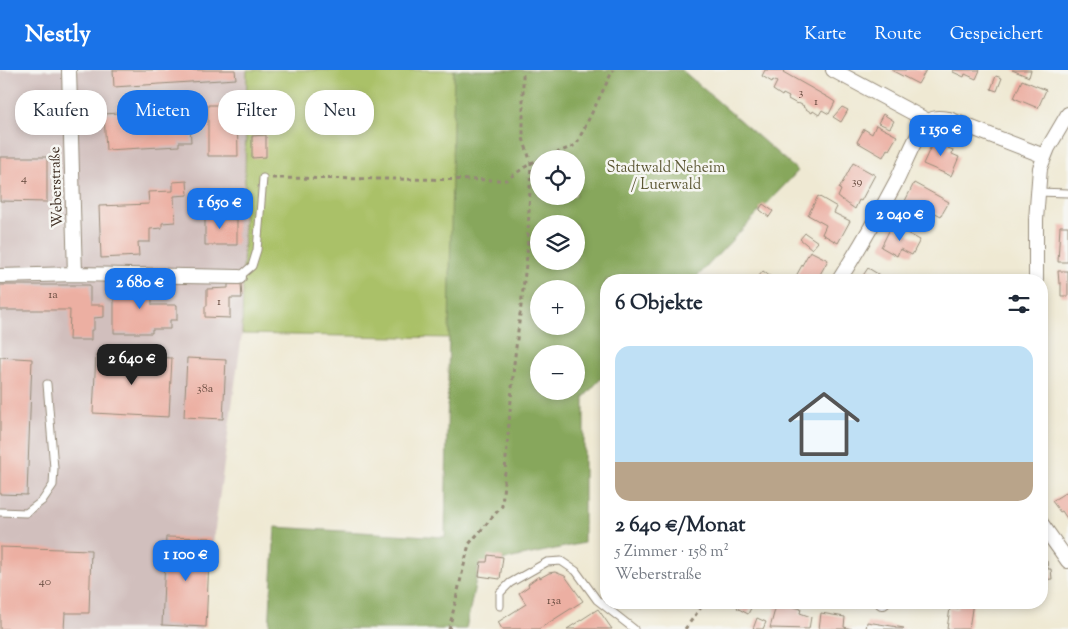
<!DOCTYPE html>
<html lang="de">
<meta charset="utf-8">
<style>
:root{--surface:#fff;--page:#f2f2f3;--text:#1f2937;--muted:#747a83;--line:#e0e1e3;--accent:#1a73e8}
body{margin:0;font-family:"Sorts Mill Goudy",serif;background:var(--page);color:var(--text);height:100vh;display:flex;flex-direction:column;font-size:19px;white-space:nowrap}
*{box-sizing:border-box;margin:0}
p{font-size:16px;color:var(--muted)}
.icon{flex:none;width:28px;height:28px;fill:none;stroke:currentColor;stroke-width:2;stroke-linecap:round;stroke-linejoin:round}
.map{position:relative;flex:1;overflow:hidden}
.sheet{position:absolute;left:600px;top:204px;width:448px;height:335px;display:flex;flex-direction:column;background:var(--surface);border-radius:20px;box-shadow:0 2px 8px #0003}
.sheet>*{flex:none}
.banner{position:absolute;left:15px;top:20px;width:475px;height:45px;display:flex;gap:10px}
.buttons{position:absolute;left:530px;top:80px;display:grid;gap:10px}
.buttons a{display:grid;place-items:center;width:55px;height:55px;border-radius:50%;background:var(--surface);box-shadow:0 2px 8px #0003;font-size:25px}
.price{position:absolute;translate:-50% -42px;padding:0 11px;border-radius:10px;background:var(--accent);color:#fff;font-size:16px;line-height:32px;filter:drop-shadow(0 1px 2px #0008)}
.price::after{content:'';position:absolute;left:50%;top:30px;width:15px;height:11px;margin-left:-8px;background:inherit;clip-path:polygon(0 0,100% 0,50% 100%)}
.price.selected{background:#222;color:#fff}
ul{padding:0;list-style:none}
li{display:grid;align-content:center;gap:10px;height:265px;padding:0 15px}
li+li{border-top:1px solid var(--line)}
li span{display:grid;place-items:center;height:155px;border-radius:15px;color:#555}
li>.icon{margin-inline-start:auto}
span .icon{width:90px;height:90px;fill:#fffc;stroke-width:1}
li b{font-size:21px}
h2{display:flex;justify-content:space-between;align-items:center;height:60px;padding:0 15px;font-size:21px}
.pill{padding:0 18px;border-radius:20px;background:var(--surface);box-shadow:0 2px 8px #0003;font-size:18px;line-height:45px}
.pill.selected{background:var(--accent);color:#fff}
header{display:flex;align-items:center;gap:30px;box-sizing:border-box;height:70px;padding:0 25px;background:var(--accent);color:#fff}
header strong{font-size:24px}
nav{display:flex;gap:28px;margin-inline-start:auto;font-size:18px}
.map>svg:first-child{display:block}
</style>
<header>
<strong>Nestly</strong>
<nav><a>Karte</a><a>Route</a><a>Gespeichert</a></nav>
</header>
<div class="map">
<svg width="1068" height="559" viewBox="0 0 1068 559">
<rect width="100%" height="100%" fill="#f6f6f2"/>
<filter id="ink" filterUnits="userSpaceOnUse"><feTurbulence type="fractalNoise" baseFrequency=".02" numOctaves="2"/><feDisplacementMap in="SourceGraphic" scale="10" xChannelSelector="R" yChannelSelector="G"/><feConvolveMatrix kernelMatrix="1 2 1 2 8 2 1 2 1" color-interpolation-filters="sRGB"/></filter>
<filter id="wash" filterUnits="userSpaceOnUse"><feTurbulence type="fractalNoise" baseFrequency=".0096" numOctaves="4" result="noise"/><feDisplacementMap in="SourceGraphic" scale="20" xChannelSelector="R" yChannelSelector="G"/><feGaussianBlur stdDeviation="1.12" result="paint"/><feColorMatrix in="noise" values="0 0 0 0 0 0 0 0 0 0 0 0 0 0 0 0 0 1.4 0 .05"/><feComposite in="paint" operator="in"/></filter>
<g filter="url(#wash)">
<rect width="100%" height="100%" fill="#efe9d3"/>
<path fill="#d1bfbd" d="M0 0H247L242 264 201 559H0Z"/>
<path fill="#aac167" stroke="#727642" d="M247 0H454L450 268 242 264Z"/>
<path fill="#87a75c" stroke="#61683d" fill-rule="evenodd" d="M454 0H682L798 101 694 210H606V303L584 327V473L479 495 466 559H269L275 457 445 467ZM539 89H576V126H539ZM539 154H576V191H539ZM539 219H576V256H539ZM539 284H576V321H539Z"/>
<g id="blocks">
<path fill="#ecafa2" d="M113 0H235L236 9 114 17Z
M765 0H785L783 2 829 28 835 32 829 44 822 40 819 45 813 41 812 43 803 37 804 36 798 33 797 34 788 29 789 27 783 24 782 26 773 20 777 12 773 10 772 12 762 6Z
M891 0H926L918 14Z
M953 0H980L976 9 965 4 964 7 953 2Z
M1012 0H1031L1029 7Z
M996 6 1002 8 997 21 991 19Z
M1022 10 1046 20 1038 38 1014 28Z
M208 35H237L238 86H208Z
M842 37 848 40 841 52 833 47Z
M189 38 191 72H179V76L106 80 104 44Z
M883 44 894 51 890 58 878 53Z
M876 55 897 66 889 80 887 79 883 87 857 72 864 59 872 64Z
M266 65V87L252 88V66Z
M937 66 951 71 948 78 953 80 952 84 959 87 951 106 923 94 933 72H935Z
M0 87H47V132L0 131Z
M853 93 875 105 861 131 859 130 855 139 838 127 841 120 839 119Z
M187 111 188 125 174 126 175 152 162 153V158L150 159V172H138L139 186 101 188 99 136 149 134 148 122 173 121V112Z
M914 113 949 132 941 146 926 138 927 135 924 134 919 143 903 135Z
M818 126 837 137 834 143 850 151 838 173 822 164 826 155 808 145Z
M763 134 773 141 769 147 760 140V138Z
M205 140H218V149H237V175H205Z
M892 155 920 170 912 185 900 179 897 186 881 177Z
M1060 156H1068V192H1058Z
M805 163 818 172 812 179 800 169Z
M810 181 828 190 817 210H804L796 206Z
M868 198 888 210H860Z
M763 201 775 210H764L759 206Z
M1058 201H1068V226H1061V213H1059Z
M152 214V235H177V250H170V259H152V263H114V215Z
M228 214H241L242 228H230V248L205 247V236H207V219L228 218Z
M0 215H90V235H104V247L94 248V260H91V270H69L70 240H0Z
M96 284 172 288 169 347 93 343Z
M0 287 32 289 27 425 0 424Z
M187 288 226 290 223 349 184 347Z
M1068 421V450L1062 441 1060 442 1052 431Z
M166 467 210 468 206 557 162 555Z
M0 477 91 480 89 543H65L64 559H0Z
M488 485 503 487 500 509 479 506 481 492H487Z
M1047 491 1048 499H1051L1052 509 1041 510V492Z
M555 502 565 506 583 531 539 559H502L498 552 526 534 519 523 529 516 528 514 539 506 540 508 549 503Z
M733 532H754L748 544 737 538 739 535Z
M777 532 801 539 800 543 811 547 809 559 770 558Z
M959 532H973L969 559H947L950 538 958 539Z
M598 539 612 559H567Z
M821 543 845 547 844 557 852 559H819Z
M757 548 766 552 763 559H753Z
M867 552 904 558V559H866Z"/>
</g>
</g>
<g filter="url(#ink)">
<use href="#blocks" fill-opacity="0" stroke="#958a78" stroke-width="1"/>
<g fill="none" stroke-linecap="round" stroke-linejoin="round">
<defs>
<path id="lane" d="M1038 122 1068 123
M239 207 252 196 257 180 263 108
M0 442 26 443 42 431 53 415 54 398 47 314
M500 536V523L510 513 547 492 561 491 576 501 597 530 634 559"/>
<path id="street" d="M69 0 75 204
M833 0 928 51
M0 206 75 204 239 207
M839 210C860 177 879 144 897 110 905 94 915 65 927 53 933 46 941 48 949 49L1044 86
M1036 210V150L1040 98 1048 78 1068 44
M1041 453 1068 491
M882 532H883"/>
</defs>
<use href="#lane" stroke="#958a78" stroke-width="9"/>
<use href="#street" stroke="#958a78" stroke-width="16"/>
<path stroke="#958a78" stroke-width="3" stroke-dasharray="4 4" stroke-linecap="butt" d="M541 89 576 75 613 0
M272 108 506 110 531 93 539 90
M449 559 469 474 502 436 514 294 527 186 531 93 523 68V0
M685 559 705 532"/>
<use href="#lane" stroke="#fff" stroke-width="7"/>
<use href="#street" stroke="#fff" stroke-width="14"/>
</g>
</g>
<g text-anchor="middle" dominant-baseline="central" stroke-width="5" stroke-linejoin="round" paint-order="stroke">
<g font-size="12" fill="#674b3f">
<text x="801" y="23">3</text>
<text x="816" y="32">1</text>
<text x="24" y="109">4</text>
<text x="857" y="112">39</text>
<text x="53" y="225">1a</text>
<text x="219" y="232">1</text>
<text x="205" y="319">38a</text>
<text x="45" y="512">40</text>
<text x="554" y="531">13a</text>
</g>
<g font-size="15" fill="#5c5734" stroke="#f6f6f2">
<text x="666" y="98">Stadtwald Neheim<tspan x="666" dy="17">/ Luerwald</tspan></text>
</g>
<g font-size="15" fill="#3b2a1e" stroke="#f6f6f2">
<text transform="translate(57 117) rotate(-92)">Weberstraße</text>
</g>
</g>
</svg>
<div class="buttons">
<a><svg class="icon" aria-label="locate" viewBox="0 0 24 24"><circle cx="12" cy="12" r="6"/><path d="M12 2v4M12 18v4M2 12h4M18 12h4"/></svg></a>
<a><svg class="icon" aria-label="layers" viewBox="0 0 24 24"><path d="M12 4l9 5-9 5-9-5zM3 14l9 5 9-5"/></svg></a>
<a>+</a>
<a>−</a>
</div>
<b class="price" style="left:941px;top:87px">1 150 €</b>
<b class="price" style="left:220px;top:160px">1 650 €</b>
<b class="price" style="left:900px;top:172px">2 040 €</b>
<b class="price" style="left:140px;top:240px">2 680 €</b>
<b class="price selected" style="left:132px;top:316px">2 640 €</b>
<b class="price" style="left:186px;top:512px">1 100 €</b>
<div class="banner">
<a class="pill">Kaufen</a>
<a class="pill selected">Mieten</a>
<a class="pill">Filter</a>
<a class="pill">Neu</a>
</div>
<section class="sheet">
<h2>6 Objekte<svg class="icon" aria-label="filters" viewBox="0 0 24 24"><path d="M4 7h16M4 17h16"/><circle cx="9" cy="7" r="2"/><circle cx="15" cy="17" r="2"/></svg></h2>
<ul>
<li><span style="background:linear-gradient(#bfe0f5 75%,#b9a48a 0)"><svg class="icon" aria-label="home" viewBox="0 0 24 24"><path d="M3 11l9-7 9 7M6 9v11h12V9"/></svg></span><div><b>2 640 €/Monat</b><p>5 Zimmer · 158 m²</p><p>Weberstraße</p></div></li>
</ul>
</section>
</div>
